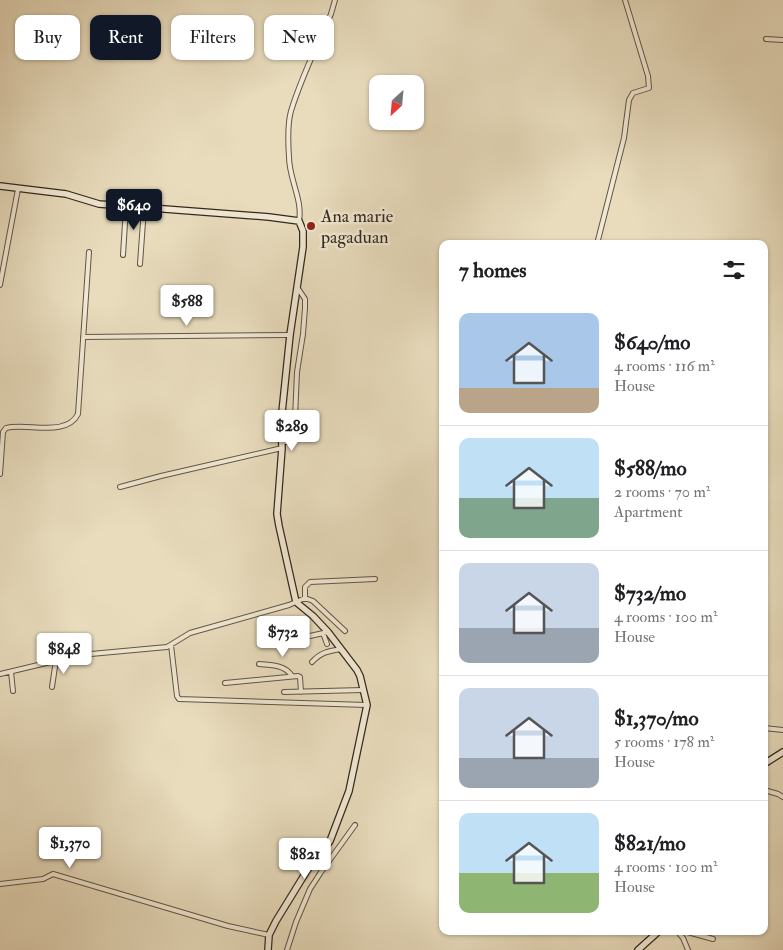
<!DOCTYPE html>
<meta charset="utf-8">
<style>
:root{--surface:#fff;--page:#f6f6f6;--text:#202124;--muted:#757577;--line:#e0e0e0;--accent:#111827}
body{margin:0;font-family:"IM FELL Double Pica",serif;background:var(--page);color:var(--text);height:100vh;display:flex;flex-direction:column;font-size:19px;white-space:nowrap}
*{box-sizing:border-box;margin:0}
p{font-size:16px;color:var(--muted)}
.icon{flex:none;width:28px;height:28px;fill:none;stroke:currentColor;stroke-width:2;stroke-linecap:round;stroke-linejoin:round}
.map{position:relative;flex:1;overflow:hidden}
.side{position:absolute;left:439px;top:240px;width:329px;height:695px;display:flex;flex-direction:column;background:var(--surface);border-radius:10px;box-shadow:0 1px 4px #0004}
.side>*{flex:none}
.guide{position:absolute;left:15px;top:15px;width:349px;height:45px;display:flex;gap:10px}
.needle{width:32px;rotate:206deg}
.controls{position:absolute;left:369px;top:75px;display:grid;gap:10px}
.controls a{display:grid;place-items:center;width:55px;height:55px;border-radius:10px;background:var(--surface);box-shadow:0 1px 4px #0004;font-size:25px}
.price{position:absolute;translate:-50% -42px;padding:0 11px;border-radius:5px;background:#fff;color:#222;font-size:16px;line-height:32px;filter:drop-shadow(0 1px 2px #0008)}
.price::after{content:'';position:absolute;left:50%;top:30px;width:15px;height:11px;margin-left:-8px;background:inherit;clip-path:polygon(0 0,100% 0,50% 100%)}
.price.on{background:var(--accent);color:#fff}
ul{padding:0;list-style:none}
li{display:flex;align-items:center;gap:15px;height:125px;padding:0 20px}
li+li{border-top:1px solid var(--line)}
li span{display:grid;place-items:center;flex:none;width:140px;height:100px;border-radius:10px;color:#555}
li>.icon{margin-inline-start:auto}
span .icon{width:60px;height:60px;fill:#fffc;stroke-width:1}
li b{font-size:21px}
h2{display:flex;justify-content:space-between;align-items:center;height:60px;padding:0 20px;font-size:21px}
.pill{padding:0 18px;border-radius:10px;background:var(--surface);box-shadow:0 1px 4px #0004;font-size:18px;line-height:45px}
.pill.on{background:var(--accent);color:#fff}
.map>svg:first-child{display:block}
</style>
<div class="map">
<svg width="783" height="950" viewBox="0 0 783 950">
<rect width="100%" height="100%" fill="#e8dcbd"/>
<filter id="stains"><feTurbulence type="fractalNoise" baseFrequency=".004" numOctaves="4"/><feColorMatrix values="0 0 0 0 .2 0 0 0 0 .09 0 0 0 0 .02 0 0 0 .5 -.17"/></filter>
<radialGradient id="worn" r=".72"><stop offset=".6" stop-color="#630" stop-opacity="0"/><stop offset="1" stop-color="#630" stop-opacity=".3"/></radialGradient>
<g fill="none" stroke-linecap="round" stroke-linejoin="round">
<defs>
<path id="street" d="M766 39 783 40
M299 221C303 200 289 179 289 157 288 142 287 125 291 111 301 78 317 45 331 14L335 0
M597 244 624 138 629 100 633 93 649 88 648 76 625 0
M123 255 126 207
M140 264 144 208
M0 285 18 189
M83 337 290 335
M282 442H291L294 441 297 372 303 334 305 308V299L297 287
M0 474 3 432 6 428C26 422 66 438 78 414L89 252
M120 487 161 476 282 448
M305 598V587L310 582 375 579
M323 633 327 644
M310 636 328 632
M171 645 177 696 179 699 367 705
M312 662C321 652 329 651 341 649
M259 664C272 665 285 665 292 676
M11 672 13 691
M0 674 80 655 167 647 190 633 289 605 305 598 313 601 345 631
M225 683 298 676 300 677 301 692
M52 687 56 660
M284 692 363 690
M764 728 783 730
M764 790 778 794 783 797
M0 884 43 879 53 874 228 926 269 935
M677 931 683 938 688 950
M684 931 713 939
M287 950 296 922 310 889 321 872 355 825"/>
<path id="secondary" d="M0 186 66 194 99 204 269 217 299 221 303 231V247L290 335 281 422 282 448 277 514 279 526 296 602 313 616 328 632 357 670 360 676 367 705 349 791 330 841 308 869 276 921 269 935 268 950
M764 764 783 752
M638 950 659 931"/>
</defs>
<use href="#street" stroke="#625543" stroke-width="6"/>
<use href="#secondary" stroke="#35281a" stroke-width="8"/>
<use href="#street" stroke="#f0e8d4" stroke-width="4"/>
<use href="#secondary" stroke="#f0e8d4" stroke-width="5.5"/>
</g>
<circle fill="#8f2418" stroke="#f0e8d4" stroke-width="2" cx="311" cy="226" r="5"/>
<g text-anchor="middle" dominant-baseline="central" stroke-width="5" stroke-linejoin="round" paint-order="stroke">
<g font-size="18" fill="#35281a" stroke="#f0e8d4" text-anchor="start">
<text x="321" y="216">Ana marie<tspan x="321" dy="21">pagaduan</tspan></text>
</g>
</g>
<rect width="100%" height="100%" filter="url(#stains)"/>
<rect width="100%" height="100%" fill="url(#worn)"/>
</svg>
<div class="controls">
<a><svg class="needle" viewBox="-14 -14 28 28"><path d="M0-13l5 13h-10z" fill="#e53935"/><path d="M0 13l5-13h-10z" fill="#757577"/></svg></a>
</div>
<b class="price on" style="left:134px;top:231px">$640</b>
<b class="price" style="left:187px;top:327px">$588</b>
<b class="price" style="left:292px;top:452px">$289</b>
<b class="price" style="left:283px;top:658px">$732</b>
<b class="price" style="left:64px;top:675px">$848</b>
<b class="price" style="left:70px;top:869px">$1,370</b>
<b class="price" style="left:305px;top:880px">$821</b>
<div class="guide">
<a class="pill">Buy</a>
<a class="pill on">Rent</a>
<a class="pill">Filters</a>
<a class="pill">New</a>
</div>
<section class="side">
<h2>7 homes<svg class="icon" aria-label="filters" viewBox="0 0 24 24"><path d="M4 7h16M4 17h16"/><circle cx="9" cy="7" r="2"/><circle cx="15" cy="17" r="2"/></svg></h2>
<ul>
<li><span style="background:linear-gradient(#a9c7e8 75%,#b9a48a 0)"><svg class="icon" aria-label="home" viewBox="0 0 24 24"><path d="M3 11l9-7 9 7M6 9v11h12V9"/></svg></span><div><b>$640/mo</b><p>4 rooms · 116 m²</p><p>House</p></div></li>
<li><span style="background:linear-gradient(#bfe0f5 60%,#7fa58c 0)"><svg class="icon" aria-label="home" viewBox="0 0 24 24"><path d="M3 11l9-7 9 7M6 9v11h12V9"/></svg></span><div><b>$588/mo</b><p>2 rooms · 70 m²</p><p>Apartment</p></div></li>
<li><span style="background:linear-gradient(#c9d6e8 65%,#9aa5b1 0)"><svg class="icon" aria-label="home" viewBox="0 0 24 24"><path d="M3 11l9-7 9 7M6 9v11h12V9"/></svg></span><div><b>$732/mo</b><p>4 rooms · 100 m²</p><p>House</p></div></li>
<li><span style="background:linear-gradient(#c9d6e8 70%,#9aa5b1 0)"><svg class="icon" aria-label="home" viewBox="0 0 24 24"><path d="M3 11l9-7 9 7M6 9v11h12V9"/></svg></span><div><b>$1,370/mo</b><p>5 rooms · 178 m²</p><p>House</p></div></li>
<li><span style="background:linear-gradient(#bfe0f5 60%,#8fb573 0)"><svg class="icon" aria-label="home" viewBox="0 0 24 24"><path d="M3 11l9-7 9 7M6 9v11h12V9"/></svg></span><div><b>$821/mo</b><p>4 rooms · 100 m²</p><p>House</p></div></li>
</ul>
</section>
</div>
